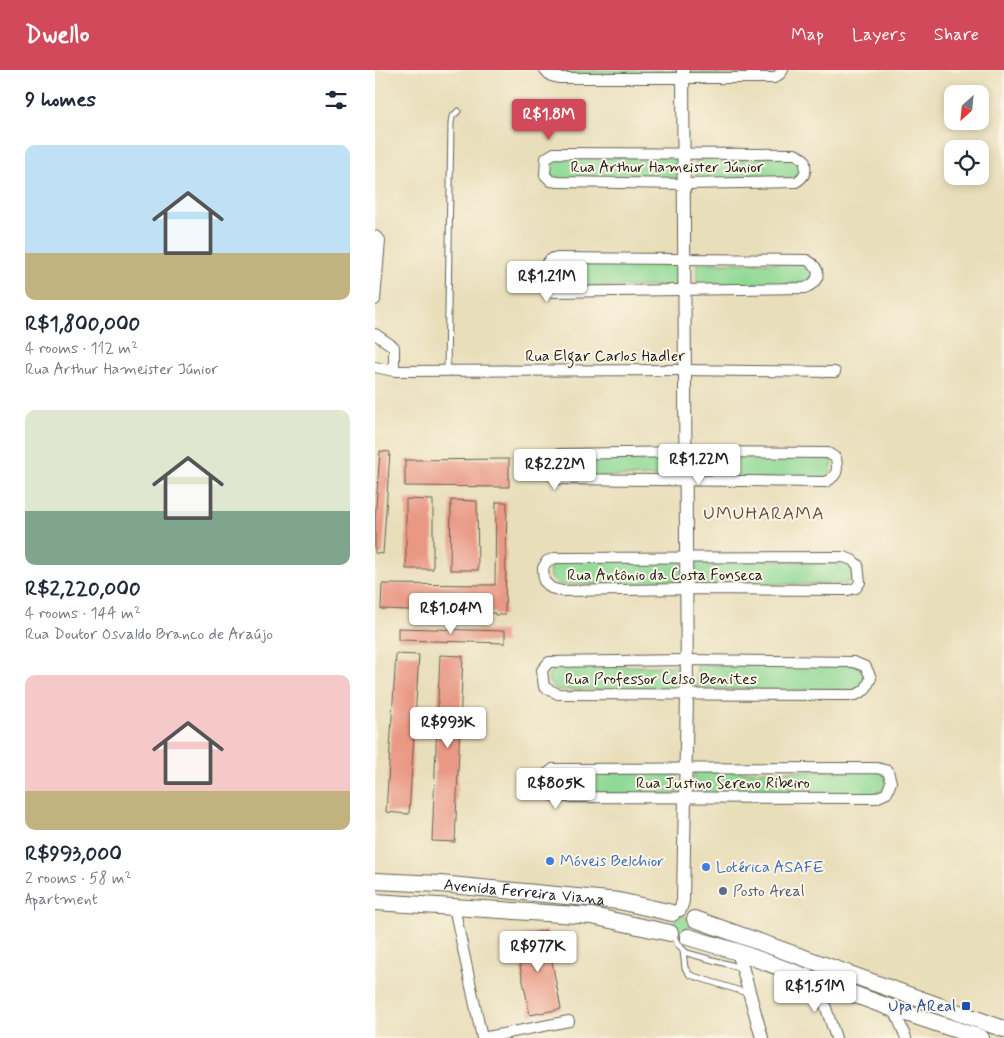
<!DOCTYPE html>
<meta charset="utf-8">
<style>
:root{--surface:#fff;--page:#f6f6f7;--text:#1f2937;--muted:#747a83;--accent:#d1495b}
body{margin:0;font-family:Mynerve,sans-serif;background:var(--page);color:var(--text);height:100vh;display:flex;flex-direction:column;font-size:19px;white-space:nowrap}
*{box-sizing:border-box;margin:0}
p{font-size:16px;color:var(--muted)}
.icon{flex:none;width:28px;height:28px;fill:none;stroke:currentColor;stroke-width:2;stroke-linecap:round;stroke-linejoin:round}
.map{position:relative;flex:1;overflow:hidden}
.side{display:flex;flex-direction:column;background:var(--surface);width:375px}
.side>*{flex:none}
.needle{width:32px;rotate:207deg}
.controls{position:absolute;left:569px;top:15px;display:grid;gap:10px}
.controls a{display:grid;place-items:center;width:45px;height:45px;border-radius:10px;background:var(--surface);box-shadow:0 2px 8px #0003;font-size:25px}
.price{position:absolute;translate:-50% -42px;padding:0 11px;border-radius:5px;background:#fff;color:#222;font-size:16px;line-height:32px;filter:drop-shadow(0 1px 2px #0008)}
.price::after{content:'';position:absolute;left:50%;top:30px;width:15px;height:11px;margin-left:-8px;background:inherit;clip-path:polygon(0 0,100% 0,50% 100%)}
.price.selected{background:var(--accent);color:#fff}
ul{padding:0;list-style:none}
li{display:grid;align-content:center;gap:10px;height:265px;padding:0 25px}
li span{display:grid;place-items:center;height:155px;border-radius:10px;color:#555}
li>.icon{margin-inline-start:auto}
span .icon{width:90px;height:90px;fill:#fffc;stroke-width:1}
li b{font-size:21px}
h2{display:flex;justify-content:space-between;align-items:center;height:60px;padding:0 25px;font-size:21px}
header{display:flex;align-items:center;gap:30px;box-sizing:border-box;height:70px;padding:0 25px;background:var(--accent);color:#fff}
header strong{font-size:24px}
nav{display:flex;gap:28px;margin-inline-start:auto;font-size:18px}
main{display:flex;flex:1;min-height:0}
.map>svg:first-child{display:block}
</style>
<header>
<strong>Dwello</strong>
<nav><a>Map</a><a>Layers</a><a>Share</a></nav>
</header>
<main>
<section class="side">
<h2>9 homes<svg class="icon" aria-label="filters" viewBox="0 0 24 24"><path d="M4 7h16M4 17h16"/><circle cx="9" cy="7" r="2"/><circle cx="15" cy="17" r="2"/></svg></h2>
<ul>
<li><span style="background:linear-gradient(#bfe0f5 70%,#c2b280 0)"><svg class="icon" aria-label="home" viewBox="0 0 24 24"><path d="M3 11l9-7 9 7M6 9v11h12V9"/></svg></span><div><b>R$1,800,000</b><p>4 rooms · 112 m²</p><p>Rua Arthur Hameister Júnior</p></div></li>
<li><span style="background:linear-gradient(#dfe7d0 65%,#7fa58c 0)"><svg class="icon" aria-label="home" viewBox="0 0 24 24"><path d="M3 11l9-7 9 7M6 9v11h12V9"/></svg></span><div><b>R$2,220,000</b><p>4 rooms · 144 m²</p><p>Rua Doutor Osvaldo Branco de Araújo</p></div></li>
<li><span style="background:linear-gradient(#f6c9c9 75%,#c2b280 0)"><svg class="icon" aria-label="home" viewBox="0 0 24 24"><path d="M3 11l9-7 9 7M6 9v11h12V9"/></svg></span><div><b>R$993,000</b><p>2 rooms · 58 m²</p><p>Apartment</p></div></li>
</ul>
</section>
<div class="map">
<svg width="629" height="968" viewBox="0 0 629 968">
<rect width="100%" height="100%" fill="#fcf5e5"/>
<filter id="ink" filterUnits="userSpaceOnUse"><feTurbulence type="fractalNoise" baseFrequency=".02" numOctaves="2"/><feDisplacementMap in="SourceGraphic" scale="10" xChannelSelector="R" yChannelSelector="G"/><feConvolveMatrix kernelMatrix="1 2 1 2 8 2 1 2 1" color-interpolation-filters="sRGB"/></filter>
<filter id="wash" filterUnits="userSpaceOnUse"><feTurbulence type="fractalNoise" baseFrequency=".0096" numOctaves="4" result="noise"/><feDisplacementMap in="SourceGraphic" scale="20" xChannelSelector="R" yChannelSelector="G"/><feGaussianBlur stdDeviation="1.12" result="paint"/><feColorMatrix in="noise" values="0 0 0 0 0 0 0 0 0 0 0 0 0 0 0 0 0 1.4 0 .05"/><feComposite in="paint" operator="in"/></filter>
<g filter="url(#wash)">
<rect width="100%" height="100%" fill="#e8deba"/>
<path fill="#8fd995" stroke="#567a58" d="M173 0H302V3L179 5Z
M318 0H400L396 4H318Z
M303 86 304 108 181 110 174 105 173 94 178 88Z
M321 87H418L426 91 427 98 420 108 321 109Z
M322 193H429L437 198 438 205 433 211 427 214H322Z
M179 194H304V216L181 217 174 212V201Z
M302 385 303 406 185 407 176 401 174 393 178 389Z
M320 386 452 387 458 391 455 406 448 408H320Z
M182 490H307V514L187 515C177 513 175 507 174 497Z
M320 490 469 491 480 497 481 507 470 514H320Z
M322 595H479L489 600 491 609 484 618 479 620 322 619Z
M303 596V619L183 620C170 612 170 605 182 597Z
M501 700 510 706 513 712 509 719 500 724 320 725 319 702Z
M181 702H302L303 724H181L175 719 174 707Z
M299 854a8 8 0 1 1 16 0a8 8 0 1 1-16 0Z"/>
<g id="blocks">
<path fill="#e99884" d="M5 381 15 382 8 484 0 483V450Z
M134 389V417L30 416V390Z
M31 429 58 430V499H31Z
M76 430 102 431 103 500H75Z
M121 432H132L130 545H120V543L6 539 7 514 120 515Z
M23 558 130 561V573L23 570Z
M21 584 44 585 34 744 11 742Z
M65 585 88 586 80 772 57 771Z
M171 860 186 939 155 945 139 867Z"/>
</g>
</g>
<g filter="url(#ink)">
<use href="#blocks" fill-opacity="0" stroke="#636053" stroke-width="1"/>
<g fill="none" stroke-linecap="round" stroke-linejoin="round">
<defs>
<path id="service" d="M72 301 76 53 77 47 83 41
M300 868 303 875 312 883 367 898
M308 881 310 898 315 905 372 923"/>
<path id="minor" d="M170 0 176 6 184 8H399L406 3 408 0
M179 83 420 84 429 89C432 100 431 106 421 112L309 114 183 112 176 111 170 105 171 88Z
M0 166 5 170 0 230
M178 188 432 190C447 199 446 211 430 218L178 222C175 220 172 219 170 217 161 209 169 193 178 188Z
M0 264 19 277V301
M0 297 19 301 310 300 460 302
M310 382 453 383 461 388C463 401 463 405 451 412L183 409 174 403 172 393 177 386 184 384Z
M469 487 477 490 483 495 485 512 481 518 473 520 311 519 187 521 176 518 169 511 168 498 172 491 180 488Z
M311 590 479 592 491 597 496 608 490 620 481 625 183 624 169 617 167 600 174 592Z
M502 698 513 701 516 712 512 723 501 728 180 727 170 722V705L178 699Z
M79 837 107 968
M442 911 461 968
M519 939 531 968
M107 968 194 951"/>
<path id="tertiary" d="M305 840 308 831 312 624 308 0
M363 882 387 968"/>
<g id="primary">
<path id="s1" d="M0 811 65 814 244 831 297 843"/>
<path d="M0 832 217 846 295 863"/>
<path d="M320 849 629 959"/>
<path d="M313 867 363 882 519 939 606 968"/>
</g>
</defs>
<use href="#service" stroke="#636053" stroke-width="7"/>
<use href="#minor" stroke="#636053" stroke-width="12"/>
<use href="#tertiary" stroke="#636053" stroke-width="14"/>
<use href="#primary" stroke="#636053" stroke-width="18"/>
<use href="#service" stroke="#fff" stroke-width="5"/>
<use href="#minor" stroke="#fff" stroke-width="10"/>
<use href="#tertiary" stroke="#fff" stroke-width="12"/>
<use href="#primary" stroke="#fff" stroke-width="16"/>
</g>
</g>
<g fill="#3f7fe0" stroke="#fcf5e5" stroke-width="2">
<circle cx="175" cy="791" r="5"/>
<circle cx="331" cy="797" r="5"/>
</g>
<circle fill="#5c6f8a" stroke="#fcf5e5" stroke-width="2" cx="348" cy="821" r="5"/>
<rect fill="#1a4fb4" stroke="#fcf5e5" stroke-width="2" x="586" y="931" width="10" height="10" rx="2.5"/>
<g text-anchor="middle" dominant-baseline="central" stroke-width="4" stroke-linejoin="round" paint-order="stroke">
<g font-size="16" fill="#1c1c1c" stroke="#fcf5e5">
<text x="292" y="97">Rua Arthur Hameister Júnior</text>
<text x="230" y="286">Rua Elgar Carlos Hadler</text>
<text x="290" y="505">Rua Antônio da Costa Fonseca</text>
<text x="286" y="609">Rua Professor Celso Benites</text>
<text x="348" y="713">Rua Justino Sereno Ribeiro</text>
<text stroke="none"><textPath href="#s1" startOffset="150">Avenida Ferreira Viana</textPath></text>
</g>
<g font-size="16" fill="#366cbe" stroke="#fcf5e5" text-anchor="start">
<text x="185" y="791">Móveis Belchior</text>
<text x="341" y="797">Lotérica ASAFE</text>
</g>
<g font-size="16" fill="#4e5e75" stroke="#fcf5e5" text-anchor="start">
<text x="358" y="821">Posto Areal</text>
</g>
<g font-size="16" fill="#164399" stroke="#fcf5e5" text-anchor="end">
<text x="581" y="936">Upa AReal</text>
</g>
<g font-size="18" letter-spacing="1" fill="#644740" stroke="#fcf5e5">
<text x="389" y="444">UMUHARAMA</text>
</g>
</g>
</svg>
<div class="controls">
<a><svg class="needle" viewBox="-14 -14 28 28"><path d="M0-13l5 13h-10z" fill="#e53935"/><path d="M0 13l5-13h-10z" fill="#747a83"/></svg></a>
<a><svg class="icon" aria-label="locate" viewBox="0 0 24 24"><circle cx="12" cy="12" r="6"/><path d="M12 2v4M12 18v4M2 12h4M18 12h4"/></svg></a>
</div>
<b class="price selected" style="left:174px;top:71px">R$1.8M</b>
<b class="price" style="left:172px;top:233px">R$1.21M</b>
<b class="price" style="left:324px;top:416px">R$1.22M</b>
<b class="price" style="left:180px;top:421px">R$2.22M</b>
<b class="price" style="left:76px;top:565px">R$1.04M</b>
<b class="price" style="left:73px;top:679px">R$993K</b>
<b class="price" style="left:181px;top:740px">R$805K</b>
<b class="price" style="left:163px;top:903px">R$977K</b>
<b class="price" style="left:440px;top:943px">R$1.51M</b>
</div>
</main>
